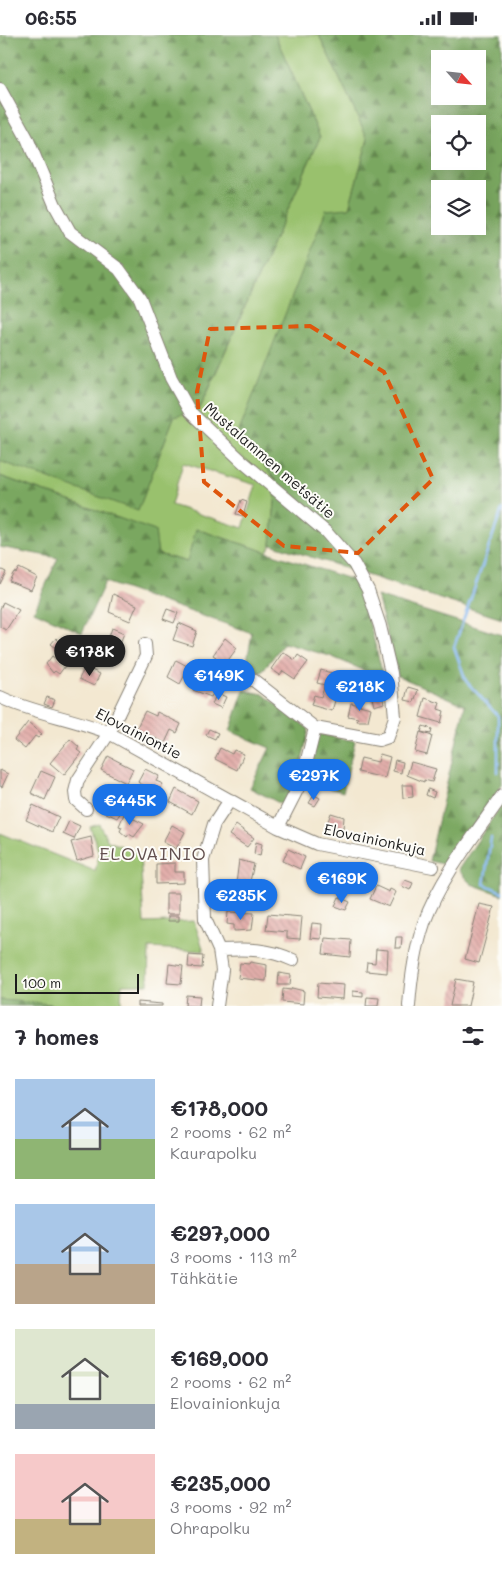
<!DOCTYPE html>
<meta charset="utf-8">
<style>
:root{--surface:#fff;--page:#f7f7f7;--text:#2b2b33;--muted:#7c7c81;--accent:#1a73e8}
body{margin:0;font-family:Mali,sans-serif;background:var(--page);color:var(--text);height:100vh;display:flex;flex-direction:column;font-size:19px;white-space:nowrap}
*{box-sizing:border-box;margin:0}
p{font-size:16px;color:var(--muted)}
.icon{flex:none;width:28px;height:28px;fill:none;stroke:currentColor;stroke-width:2;stroke-linecap:round;stroke-linejoin:round}
.map{position:relative;height:971px;overflow:hidden}
.side{display:flex;flex-direction:column;background:var(--surface);flex:1}
.side>*{flex:none}
.needle{width:32px;rotate:117deg}
.controls{position:absolute;left:431px;top:15px;display:grid;gap:10px}
.controls a{display:grid;place-items:center;width:55px;height:55px;border-radius:0px;background:var(--surface);box-shadow:0 5px 20px #0002;font-size:25px}
.scale{position:absolute;left:15px;bottom:12px;width:124px;box-sizing:border-box;padding-left:5px;border:2px solid #1c1c1c;border-top:0;font-size:14px;line-height:18px;white-space:nowrap;color:#1c1c1c;-webkit-text-stroke:4px #fdfcf7;paint-order:stroke}
.price{position:absolute;translate:-50% -42px;padding:0 11px;border-radius:18px;background:var(--accent);color:#fff;font-size:16px;line-height:32px;filter:drop-shadow(0 1px 2px #0008)}
.price::after{content:'';position:absolute;left:50%;top:30px;width:15px;height:11px;margin-left:-8px;background:inherit;clip-path:polygon(0 0,100% 0,50% 100%)}
.price.selected{background:#222;color:#fff}
ul{padding:0;list-style:none}
li{display:flex;align-items:center;gap:15px;height:125px;padding:0 15px}
li span{display:grid;place-items:center;flex:none;width:140px;height:100px;border-radius:0px;color:#555}
li>.icon{margin-inline-start:auto}
span .icon{width:60px;height:60px;fill:#fffc;stroke-width:1}
li b{font-size:21px}
h2{display:flex;justify-content:space-between;align-items:center;height:60px;padding:0 15px;font-size:21px}
.status{display:flex;justify-content:space-between;align-items:center;height:35px;padding:0 25px;background:var(--surface);direction:ltr}
.status svg{height:14px;fill:currentColor}
.map>svg:first-child{display:block}
</style>
<div class="status"><b>06:55</b><svg viewBox="0 0 49 12"><path d="M0 12V9h3v3zM5 12V6h3v6zM10 12V3h3v9zM15 12V0h3v12zM26 1h20v11H26zM47 4h2v5h-2z"/></svg></div>
<div class="map">
<svg width="502" height="971" viewBox="0 0 502 971">
<defs>
<pattern id="forest-firs" width="22" height="20" patternUnits="userSpaceOnUse" patternTransform="scale(1.25)"><rect width="22" height="20" fill="#7aa760"/><path d="M5 1l3.5 6h-7zM16 11l3.5 6h-7z" fill="#63874e"/></pattern>
<pattern id="building-back-hatch" width="6" height="6" patternUnits="userSpaceOnUse" patternTransform="scale(1.25)"><rect width="6" height="6" fill="#e3afab"/><path d="M-1 5l2 2M0 0l6 6M5-1l2 2" fill="none" stroke="#c29693"/></pattern>
</defs>
<rect width="100%" height="100%" fill="#fdfcf7"/>
<filter id="ink" filterUnits="userSpaceOnUse"><feTurbulence type="fractalNoise" baseFrequency=".02" numOctaves="2"/><feDisplacementMap in="SourceGraphic" scale="10" xChannelSelector="R" yChannelSelector="G"/><feConvolveMatrix kernelMatrix="1 2 1 2 8 2 1 2 1" color-interpolation-filters="sRGB"/></filter>
<filter id="wash" filterUnits="userSpaceOnUse"><feTurbulence type="fractalNoise" baseFrequency=".0096" numOctaves="4" result="noise"/><feDisplacementMap in="SourceGraphic" scale="20" xChannelSelector="R" yChannelSelector="G"/><feGaussianBlur stdDeviation="1.12" result="paint"/><feColorMatrix in="noise" values="0 0 0 0 0 0 0 0 0 0 0 0 0 0 0 0 0 1.4 0 .05"/><feComposite in="paint" operator="in"/></filter>
<g filter="url(#wash)">
<rect width="100%" height="100%" fill="#f3e8d1"/>
<path fill="#99c16d" stroke="#5a6e44" fill-rule="evenodd" d="M275 0H319L368 104 349 173 238 399 277 447 271 509 267 517 196 494 188 527 158 519 154 496 0 441V426L138 475 174 382 200 374 320 102ZM183 428 256 450 243 493 171 470Z
M99 789 108 806 140 818 144 888 194 886 204 916 149 913 148 949H122L121 971H54L0 965V798L95 836 99 818 90 792Z"/>
<path fill="url(#forest-firs)" stroke="#4b623e" fill-rule="evenodd" d="M0 0H275L320 102 199 375 174 382 138 476 0 426Z
M319 0H502V250L498 279 502 282V584L271 509 277 447 238 399 326 175 349 173 368 104ZM440 24H478V61H440ZM440 89H478V126H440ZM440 154H478V191H440Z
M0 441 155 496 158 519 187 527 196 494 359 547 384 644 330 621 284 608 261 638 246 632 252 598 105 547 82 598 34 576 58 523 0 512Z
M377 561 502 600V750L447 830 429 826 465 670 398 641Z
M244 655 263 659 309 694 298 744 285 771 250 753 270 713 230 696Z
M318 699 355 706 343 757 307 747Z
M502 769V860L471 849 458 835Z
M0 965 52 969 54 971H0Z"/>
<g fill="none" stroke-linecap="round" stroke-linejoin="round">
<path stroke="#84b7f1" stroke-width="2.5" d="M498 737V681L466 646 454 612 502 474
M491 803 484 849 502 857"/>
</g>
<g id="blocks">
<path fill="url(#building-back-hatch)" d="M241 465 247 467 243 481 236 479Z
M19 533 37 542 31 555 9 546 14 537 16 538Z
M0 534 6 537 0 549Z
M113 559 137 570 130 586 109 577Z
M3 567 19 575 6 595 0 592V574Z
M167 574 178 578 174 588 163 584Z
M179 588 197 596 192 611 173 605Z
M112 593 124 598 121 606 109 602Z
M56 603 60 607 56 613 51 609Z
M225 603 237 613 221 635 211 628 216 622 213 620Z
M71 609 76 614 73 618 67 614Z
M283 617 295 625 298 620 308 627 295 644 283 636 280 640 271 634Z
M52 621 56 624 58 621 65 631 59 639 55 636 53 638 46 629Z
M176 625 189 632 180 649 168 642Z
M85 632 100 639 94 651 79 644Z
M321 635 342 641 332 676 311 670 314 660 321 662 325 650 317 648Z
M200 641 210 646 211 644 218 649 211 662 193 655Z
M408 652 418 655 414 667 405 665Z
M381 657 384 668 374 671 371 659Z
M217 658 226 662 221 673 212 669Z
M47 662 55 665 52 672 44 669Z
M425 663 440 668 438 674 444 676 441 688 420 682Z
M351 668 371 673 368 686H357L358 683 348 681Z
M145 676 156 681 157 677 181 689 177 698 171 695 165 708 136 694Z
M28 687 42 699 38 703 35 701 25 714 14 705Z
M423 691 432 694 431 699 421 697Z
M209 694 218 698 215 704 206 700Z
M420 697 432 701 427 720 415 717Z
M70 704 79 712 77 715 81 718 64 740 50 728Z
M220 713 232 719 234 715 244 719 237 735 215 724Z
M380 719 390 722 385 743 358 737 361 723 378 727Z
M108 721 133 734 126 748 101 735Z
M395 725 403 727 401 738 393 736Z
M411 727 436 734 432 747 424 745V747L407 740Z
M145 734 159 741 156 746 163 749 157 760 138 747Z
M0 735 8 739 2 752 0 751Z
M41 736 55 742 45 765 31 758Z
M402 750H412L413 762 403 763Z
M176 754 198 766 192 779 170 767Z
M428 754 435 757 433 763 426 760Z
M314 760 320 763 315 771 309 768Z
M33 770 59 782 52 797 26 785Z
M110 771 121 777 117 783 106 778Z
M331 778 344 782 343 794 327 789Z
M124 779 144 789 134 802 129 799 127 802 120 796 122 792 119 791Z
M69 786 80 791 74 804 63 799Z
M172 790 185 797 176 814 163 807Z
M236 790 254 803 247 812 229 800Z
M91 802 94 821 77 826 71 807Z
M256 807 262 809 260 821 254 819Z
M288 814 305 822 300 834 283 826Z
M239 825 254 829 248 855 238 852 239 849H236Z
M175 828V837H184V848L156 849V829Z
M327 831 343 838 344 835 350 838 344 853 321 844Z
M405 845 413 848 410 855 402 851Z
M376 851 389 857 390 854 396 857 389 872 370 864Z
M166 858H179V879H166Z
M339 862 350 867 346 875 335 871Z
M479 869 494 872 479 928 465 924Z
M228 877 254 878 252 895 234 896V890L227 889Z
M268 879 302 882 300 904 287 903V897L266 895Z
M168 881H179V886H168Z
M312 888 322 889 321 904 310 903Z
M396 902H402L401 913H395Z
M325 903 351 905 350 922 323 919Z
M376 914 388 915 387 938 366 936 367 927 375 928Z
M189 920 203 921 202 933 188 932Z
M250 927 267 930 266 946 238 943 240 928 249 929Z
M169 929 183 931 181 949 167 948Z
M279 938 291 940 290 950H278Z
M456 944 473 947 468 971H450Z
M318 948 344 950 343 964 317 962Z
M292 953 304 956 303 969 282 967 283 954 291 955Z
M353 956 363 957V962L353 961Z
M186 960 200 961 199 971H185Z
M367 962 379 963 378 971H366Z
M138 967 162 969V971H138Z"/>
</g>
</g>
<g filter="url(#ink)">
<use href="#blocks" fill-opacity="0" stroke="#888276" stroke-width="1"/>
<g fill="none" stroke-linecap="round" stroke-linejoin="round">
<defs>
<path id="minor" d="M0 54 27 103 55 170 70 197 119 234 140 263 171 343 190 377 243 427 326 497 354 529 368 555 380 591 391 638 395 682 388 702 379 705 315 693
M243 637 315 693 302 745 278 792
M0 662C35 679 74 683 109 698L278 792 317 809 433 832
M86 774 76 765 75 757 78 745 109 698 146 621 145 609
M219 915C246 914 268 913 293 925
M217 971 222 935 219 915 205 884 203 825 214 789 230 765
M409 971C411 943 415 915 424 888 441 842 474 801 502 761"/>
</defs>
<use href="#minor" stroke="#888276" stroke-width="14"/>
<use href="#minor" stroke="#fff" stroke-width="12"/>
</g>
</g>
<path fill="none" stroke="#de560d" stroke-width="4" stroke-dasharray="10 6" stroke-linejoin="round" d="M310 291 384 337 433 444 358 518 284 511 204 447 197 357 210 294Z"/>
<g text-anchor="middle" dominant-baseline="central" stroke-width="4" stroke-linejoin="round" paint-order="stroke">
<g font-size="15" fill="#1c1c1c" stroke="#fdfcf7">
<text transform="translate(270 425) rotate(41)">Mustalammen metsätie</text>
<text transform="translate(139 698) rotate(27)">Elovainiontie</text>
<text transform="translate(375 804) rotate(12)">Elovainionkuja</text>
</g>
<g font-size="18" letter-spacing="1" fill="#624f4e" stroke="#fdfcf7">
<text x="153" y="818">ELOVAINIO</text>
</g>
</g>
</svg>
<div class="controls">
<a><svg class="needle" viewBox="-14 -14 28 28"><path d="M0-13l5 13h-10z" fill="#e53935"/><path d="M0 13l5-13h-10z" fill="#7c7c81"/></svg></a>
<a><svg class="icon" aria-label="locate" viewBox="0 0 24 24"><circle cx="12" cy="12" r="6"/><path d="M12 2v4M12 18v4M2 12h4M18 12h4"/></svg></a>
<a><svg class="icon" aria-label="layers" viewBox="0 0 24 24"><path d="M12 4l9 5-9 5-9-5zM3 14l9 5 9-5"/></svg></a>
</div>
<div class="scale">100 m</div>
<b class="price selected" style="left:90px;top:642px">€178K</b>
<b class="price" style="left:219px;top:666px">€149K</b>
<b class="price" style="left:360px;top:677px">€218K</b>
<b class="price" style="left:314px;top:766px">€297K</b>
<b class="price" style="left:130px;top:791px">€445K</b>
<b class="price" style="left:342px;top:869px">€169K</b>
<b class="price" style="left:241px;top:886px">€235K</b>
</div>
<section class="side">
<h2>7 homes<svg class="icon" aria-label="filters" viewBox="0 0 24 24"><path d="M4 7h16M4 17h16"/><circle cx="9" cy="7" r="2"/><circle cx="15" cy="17" r="2"/></svg></h2>
<ul>
<li><span style="background:linear-gradient(#a9c7e8 60%,#8fb573 0)"><svg class="icon" aria-label="home" viewBox="0 0 24 24"><path d="M3 11l9-7 9 7M6 9v11h12V9"/></svg></span><div><b>€178,000</b><p>2 rooms · 62 m²</p><p>Kaurapolku</p></div></li>
<li><span style="background:linear-gradient(#a9c7e8 60%,#b9a48a 0)"><svg class="icon" aria-label="home" viewBox="0 0 24 24"><path d="M3 11l9-7 9 7M6 9v11h12V9"/></svg></span><div><b>€297,000</b><p>3 rooms · 113 m²</p><p>Tähkätie</p></div></li>
<li><span style="background:linear-gradient(#dfe7d0 75%,#9aa5b1 0)"><svg class="icon" aria-label="home" viewBox="0 0 24 24"><path d="M3 11l9-7 9 7M6 9v11h12V9"/></svg></span><div><b>€169,000</b><p>2 rooms · 62 m²</p><p>Elovainionkuja</p></div></li>
<li><span style="background:linear-gradient(#f6c9c9 65%,#c2b280 0)"><svg class="icon" aria-label="home" viewBox="0 0 24 24"><path d="M3 11l9-7 9 7M6 9v11h12V9"/></svg></span><div><b>€235,000</b><p>3 rooms · 92 m²</p><p>Ohrapolku</p></div></li>
</ul>
</section>
